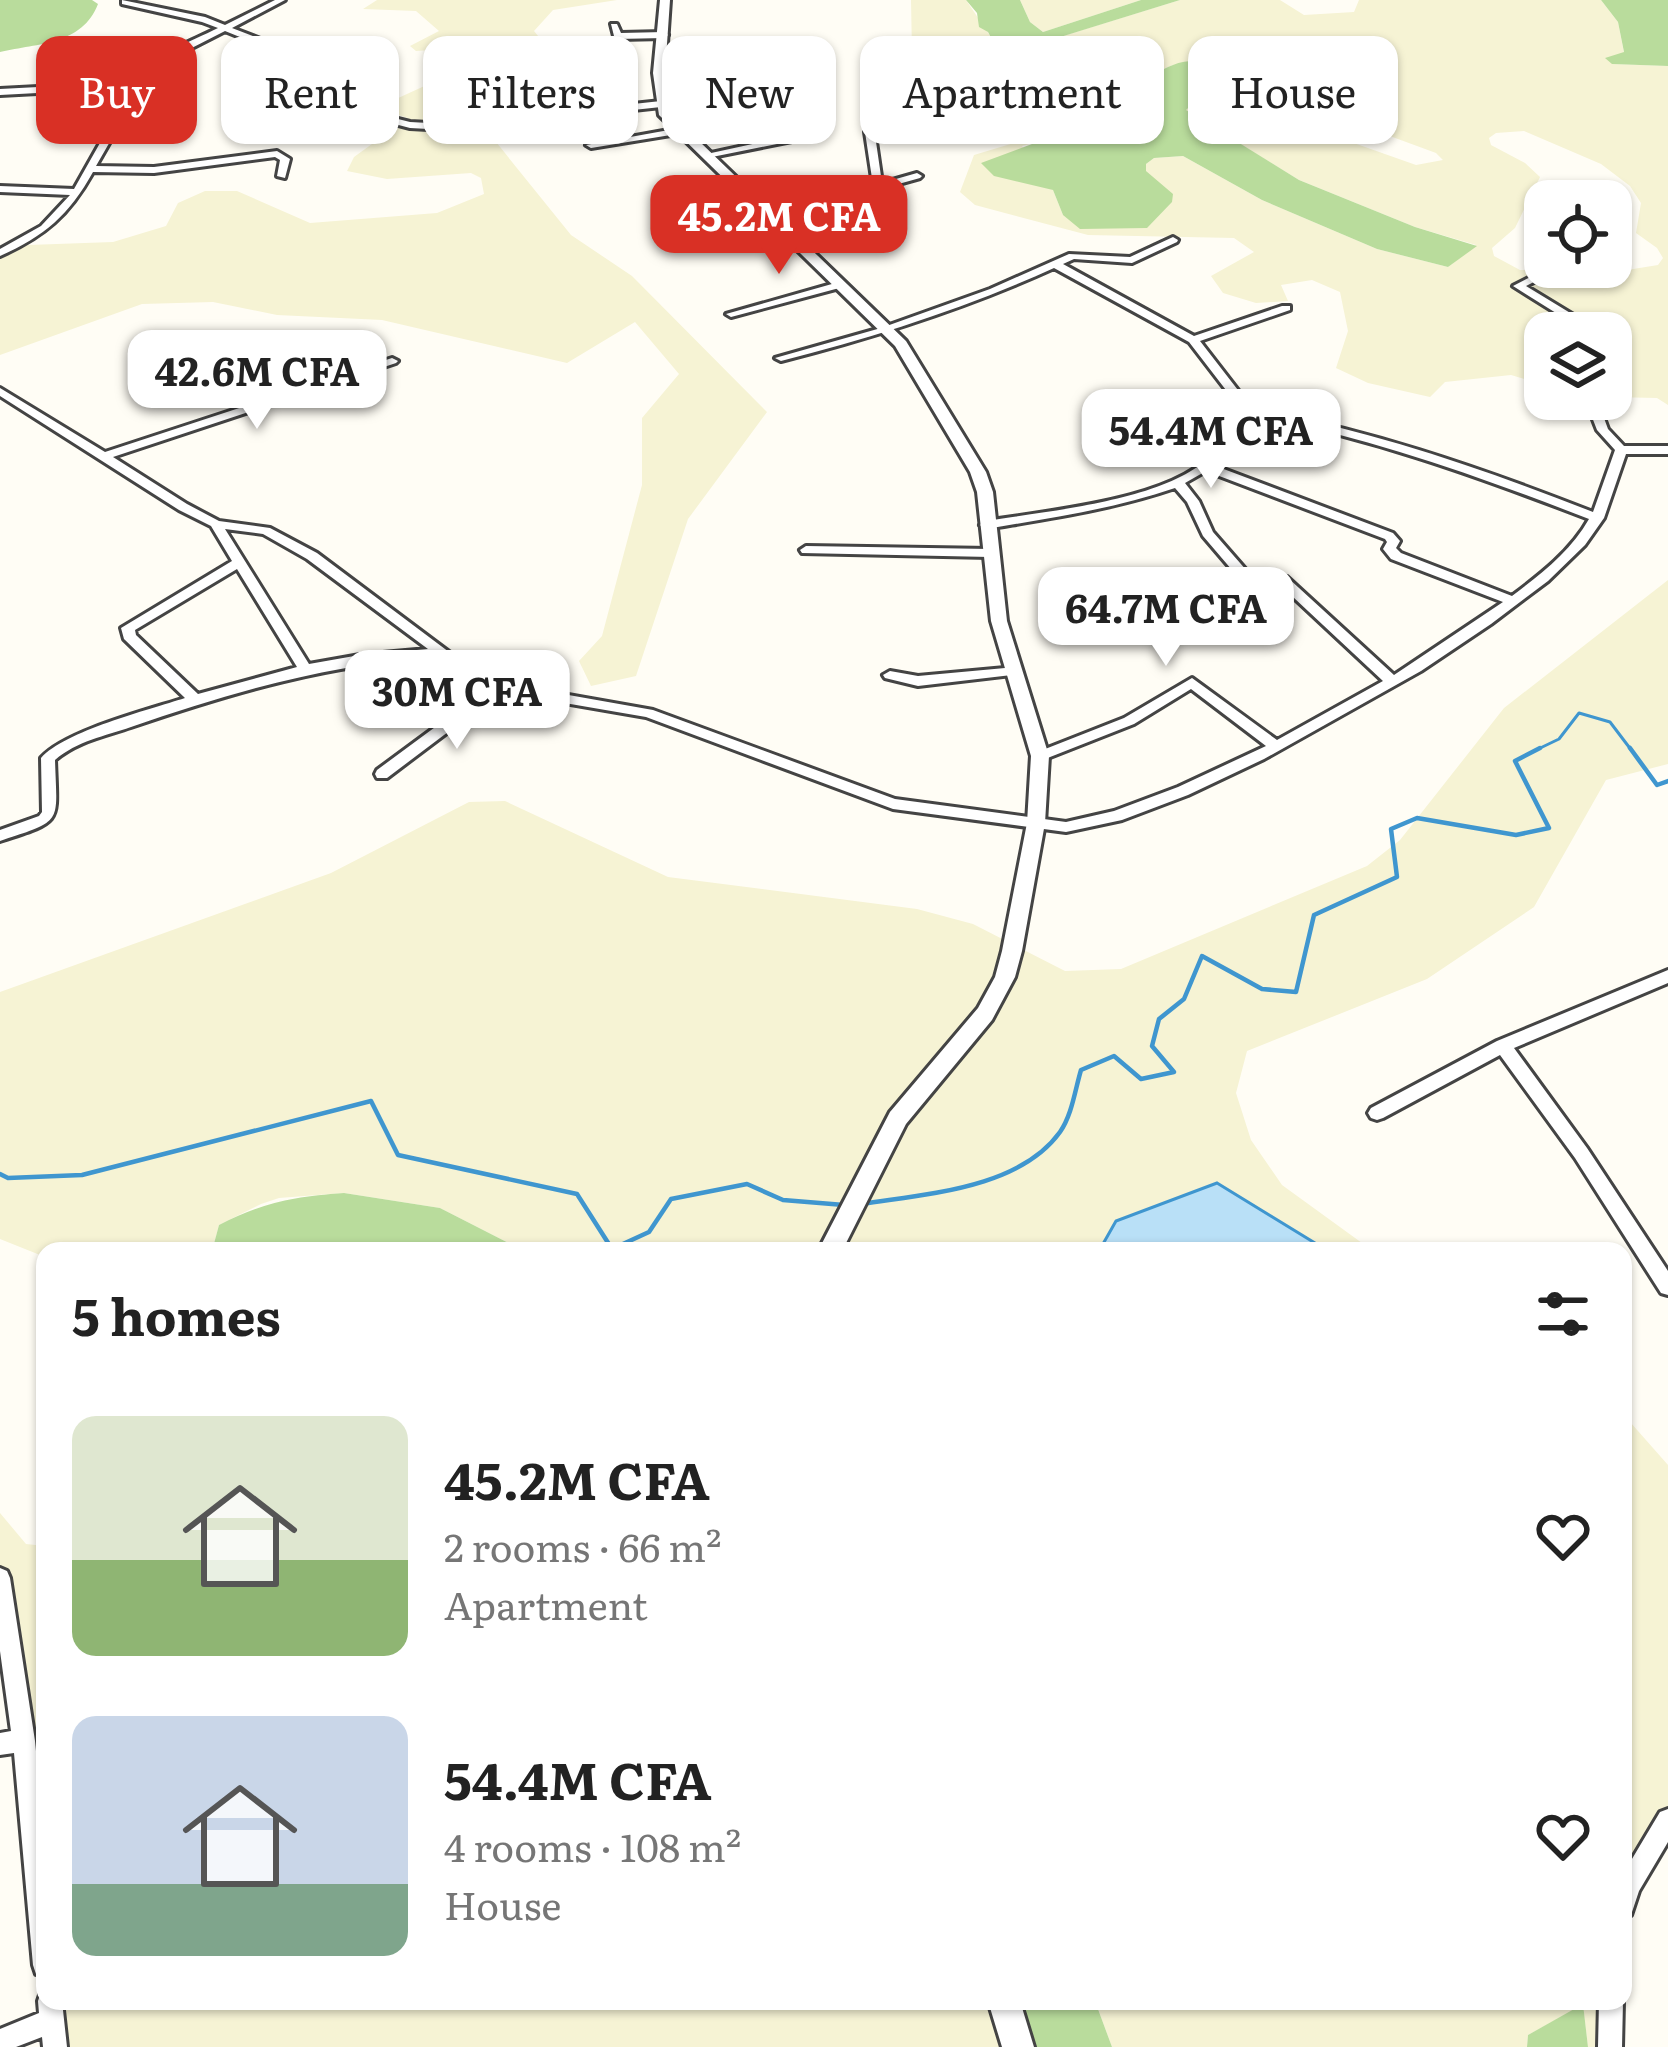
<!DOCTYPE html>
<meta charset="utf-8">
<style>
:root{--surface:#fff;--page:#f2f2f2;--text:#222;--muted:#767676;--accent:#d93025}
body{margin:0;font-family:Literata,serif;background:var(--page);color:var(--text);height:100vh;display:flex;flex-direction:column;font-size:45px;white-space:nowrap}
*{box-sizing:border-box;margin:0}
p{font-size:39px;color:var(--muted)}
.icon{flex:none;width:66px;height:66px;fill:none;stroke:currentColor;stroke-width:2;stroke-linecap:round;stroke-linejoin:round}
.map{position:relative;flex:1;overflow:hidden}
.panel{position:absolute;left:36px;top:1242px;width:1596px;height:768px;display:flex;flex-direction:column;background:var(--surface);border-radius:24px;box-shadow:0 3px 9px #0004}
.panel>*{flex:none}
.guide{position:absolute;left:36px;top:36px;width:1596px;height:108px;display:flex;gap:24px}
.fabs{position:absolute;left:1524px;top:180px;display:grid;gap:24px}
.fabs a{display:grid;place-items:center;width:108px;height:108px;border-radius:24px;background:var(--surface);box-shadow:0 3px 9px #0004;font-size:60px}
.price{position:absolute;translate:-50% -102px;padding:0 27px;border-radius:24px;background:#fff;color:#222;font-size:39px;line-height:78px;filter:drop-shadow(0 3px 6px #0008)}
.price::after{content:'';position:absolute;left:50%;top:72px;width:36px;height:27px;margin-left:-18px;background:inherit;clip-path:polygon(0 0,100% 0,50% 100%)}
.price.on{background:var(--accent);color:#fff}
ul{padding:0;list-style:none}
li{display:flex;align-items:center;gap:36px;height:300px;padding:0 36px}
li span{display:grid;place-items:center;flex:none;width:336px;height:240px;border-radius:24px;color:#555}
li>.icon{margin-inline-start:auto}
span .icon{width:144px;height:144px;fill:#fffc;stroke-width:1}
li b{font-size:51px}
h2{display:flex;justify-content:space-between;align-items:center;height:144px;padding:0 36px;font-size:51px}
.pill{padding:0 42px;border-radius:24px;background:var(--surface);box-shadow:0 3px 9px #0004;font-size:42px;line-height:108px}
.pill.on{background:var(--accent);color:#fff}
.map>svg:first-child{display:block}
</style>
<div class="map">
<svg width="1668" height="2047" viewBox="0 0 1668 2047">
<rect width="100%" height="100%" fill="#fffdf5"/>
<path fill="#f6f3d4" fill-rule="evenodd" d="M377 0H617L553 10 534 31 561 64 539 72 506 74 471 111 571 235 632 276 767 412 688 519 636 676 591 686 579 661 602 636 642 485V418L679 374 635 322 567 363 382 320 277 315 213 302 142 304 0 355V246L113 242 166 226 178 203 205 191H237L310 223 437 213 484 194 481 178 471 173 387 179 347 171 354 157 408 118 385 111 383 105 468 66 463 48 416 51 410 46 439 31 416 11 363 9Z
M911 0H966L995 43 975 51 945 49 930 63 1034 74 1085 91V124L1079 130 1022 146 1042 185 1053 190 1063 215 1146 171V164L1154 158 1183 156 1262 200 1377 249 1448 267 1476 245 1415 227 1299 180 1185 110 1192 104 1251 88 1254 77 1215 63 1173 65 1136 81 1040 43 1180 0H1280L1304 15 1354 12 1359 0H1601L1618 22 1624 53 1613 64 1668 66V405L1657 398 1611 397V333H1545V385L1511 375 1445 382 1430 397 1368 383 1336 368 1348 331 1340 292 1312 280 1281 285 1288 301 1256 303 1223 293 1211 276 1254 252 1234 238 1088 235 975 205 960 192 974 155 1027 139 1006 116 1024 92 995 75H924L912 54ZM1328 112 1352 115 1368 128 1436 153 1443 160 1416 165 1334 136 1318 116ZM1524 131 1601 164 1630 186 1641 203 1636 233 1657 248 1663 258 1658 265 1627 270H1520L1494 256 1492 248 1515 228 1540 177 1525 163 1491 145 1489 138 1496 133Z
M1020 0H1141L1043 32 1030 22Z
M1668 580V764L1606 780 1534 907 1427 979 1247 1051 1236 1093 1251 1140 1282 1185 1373 1251H1328L1217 1183 1116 1221 1099 1251H792L785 1244 702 1251H524L440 1208 344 1193 279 1198 261 1204 219 1225 212 1251H45V1257L0 1239V992L331 873 469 802 505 801 668 877 917 909 973 924 1065 971 1121 969 1367 866 1400 840 1504 708Z
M1623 1414 1668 1465V1820L1623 1907Z
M0 1513 26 1544 45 1546V1965L0 1578Z
M50 2001H998L1013 2047H55Z
M1095 2001H1611L1617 2047H1588L1583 2005 1528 2035 1527 2047H1112Z"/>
<path fill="#b9dc9c" d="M0 0H92L98 4C82 45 39 43 0 52Z
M966 0H1020L1030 22 1043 32 1141 0H1180L1041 43 1136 81C1151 79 1159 70 1173 65 1197 55 1242 64 1257 83L1192 104 1186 110 1299 180 1415 227 1477 246 1448 267 1377 249 1262 200 1183 156 1154 158 1146 164V171L1173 194 1172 202 1147 228 1080 229 1063 215 1053 190 994 176 981 163 1085 124V91L1034 74 942 66 915 52 975 51 994 43 988 32 979 27 977 13Z
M1601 0H1668V66L1612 64 1605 58 1624 52 1618 22Z
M344 1193 440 1208 524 1251H212L219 1225C265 1202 292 1197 344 1193Z
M999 2001H1095L1112 2047H1013Z
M1583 2004 1588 2047H1527L1528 2035Z"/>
<path fill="#b9e0f7" stroke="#3f96cf" stroke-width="3" d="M1217 1183 1328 1251H1099L1116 1221Z"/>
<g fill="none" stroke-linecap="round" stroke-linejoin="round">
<path stroke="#3f96cf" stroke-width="3" d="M1534 751 1559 739 1579 713 1610 722 1632 751"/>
<path stroke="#3f96cf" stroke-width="4.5" d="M1630 748 1657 785 1668 781
M0 1174 8 1178 82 1175 371 1101 398 1155 577 1194 612 1249 649 1232 671 1199 747 1184 783 1200 844 1205
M862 1204C925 1194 1019 1189 1060 1132 1072 1115 1075 1090 1081 1070L1114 1056 1141 1079 1174 1072 1152 1046 1159 1019 1184 999 1202 956 1262 989 1296 992 1314 915 1397 877 1391 829 1417 818 1516 835 1549 828 1515 761 1540 748"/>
<defs>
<path id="minor" d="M122 0 205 17 225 25 275 0H285L232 28 263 40 357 91 378 114 410 122 447 124 661 101 666 104 661 107 447 130 410 128 372 118 351 95 303 69 284 74 255 95 268 110 263 113 247 97V93L278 70 296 65 257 44 225 31 178 55 147 77 96 166 154 167 277 151 290 159 285 178 277 176 280 160 275 157 154 173 93 172C69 215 45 236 0 256V249L41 226 70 195 0 192V186L74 189 131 88 0 95V89L134 82C150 55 191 42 218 28L202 22 122 4Z
M611 24H617L621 33 664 32 668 35 664 38 618 39 614 36Z
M965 95 970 98 968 100 884 105 876 129 974 126 979 129 974 132 875 135 882 183 917 173 922 176 920 178 773 219 764 217 873 185 865 132 877 100Z
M680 128 683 129V133L591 148 586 145Z
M799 134 802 135V139L707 158 702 155Z
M757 204 766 206 692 232 683 230Z
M1539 213 1545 218V230L1541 229 1534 216Z
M1173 237 1178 240 1177 242 1132 263 1074 259 1063 264 1194 336 1282 306H1290V310L1200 341 1241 394 1240 407C1362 427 1478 467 1593 512L1615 450 1597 430 1585 399H1597L1608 429 1624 446H1668V454H1626L1604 518 1585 545 1548 581 1491 624 1421 671 1264 759 1188 795 1122 820 1066 832 893 809 646 717 501 692 387 778H377L375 774 377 770 488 688 463 676 438 658C331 663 233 692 131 727 105 736 77 741 55 760 57 825 64 820 0 841V830L39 816 42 812 41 758C65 731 148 710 185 698L124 639 121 628 232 561 211 526 179 510 0 396V388L105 452 392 358 398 361 396 363 113 457 187 504 219 521 270 528 317 553 473 670 501 683 653 710 895 799 1066 822 1114 811 1178 787 1266 746 1191 689 1134 724 1045 759H1035L1033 756 1035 753 1124 718 1192 678 1277 740 1383 681 1278 583 1238 577 1203 536 1187 502 1175 488C1114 509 1050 518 986 529L980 525 986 521C1045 511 1180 500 1216 449 1227 433 1228 412 1229 394L1189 342 1054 268C966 308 875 337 781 361L775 358 881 328 990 289 1069 254 1130 257ZM1239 413C1361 434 1475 475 1589 519 1571 551 1541 574 1512 596L1401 553 1396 548 1400 541 1393 533 1213 465 1232 442ZM1206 471 1385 539 1387 542 1383 549 1391 559 1503 602 1394 675 1287 577 1247 571 1213 532 1199 501 1185 483ZM225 529 263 534 307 559 428 649 360 655 309 664ZM237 569 297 667 198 694 136 635 135 630Z
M1550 267H1563L1526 286 1590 325V333H1580V328L1513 286Z
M839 282 843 283V287L731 317 726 314Z
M806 546 990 549 996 553 990 557 802 553 800 550Z
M1016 667 1021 668V674L918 686 885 678 883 675 890 671 918 676Z
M1668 970V983L1514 1048 1587 1148 1668 1271V1295L1661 1293 1575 1158 1500 1055 1383 1118 1377 1120 1371 1118 1368 1113 1371 1108 1497 1041Z
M0 1568 7 1571 10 1578 35 1741 45 1842V1977L36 1974 33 1965 14 1753 0 1755V1733L11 1731 0 1651Z
M1668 1809V1842L1639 1891 1631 1915 1623 1919V1874L1660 1812Z
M45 1991V2001H62L67 2047H43L42 2037 16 2047H0V2029L39 2013 38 2001 41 1992Z
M1599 2001H1623L1622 2047H1598Z"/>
<path id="tertiary" d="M660 0H670L665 73 671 114 906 341 986 472 993 492 1007 621 1049 756 1045 823 1022 951 1015 977 992 1020 906 1124 842 1251H818L890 1112 978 1008 995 977 1002 951 1027 823 1031 756 991 621 977 492 970 472 895 346 659 115 653 73Z
M988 2001H1020L1034 2047H1002Z"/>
</defs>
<use href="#minor" stroke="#444" stroke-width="6"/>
<use href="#tertiary" stroke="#444" stroke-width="6"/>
<use href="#minor" fill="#fff" fill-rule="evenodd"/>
<use href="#tertiary" fill="#fff" fill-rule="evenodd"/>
</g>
</svg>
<div class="fabs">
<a><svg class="icon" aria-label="locate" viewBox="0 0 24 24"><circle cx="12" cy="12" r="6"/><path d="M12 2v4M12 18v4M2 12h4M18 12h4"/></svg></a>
<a><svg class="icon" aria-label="layers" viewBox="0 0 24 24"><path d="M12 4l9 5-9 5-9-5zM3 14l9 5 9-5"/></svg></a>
</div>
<b class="price on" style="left:779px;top:277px">45.2M CFA</b>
<b class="price" style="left:257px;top:432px">42.6M CFA</b>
<b class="price" style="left:1211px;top:491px">54.4M CFA</b>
<b class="price" style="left:1166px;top:669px">64.7M CFA</b>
<b class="price" style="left:457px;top:752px">30M CFA</b>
<div class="guide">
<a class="pill on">Buy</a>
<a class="pill">Rent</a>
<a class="pill">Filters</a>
<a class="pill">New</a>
<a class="pill">Apartment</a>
<a class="pill">House</a>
</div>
<section class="panel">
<h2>5 homes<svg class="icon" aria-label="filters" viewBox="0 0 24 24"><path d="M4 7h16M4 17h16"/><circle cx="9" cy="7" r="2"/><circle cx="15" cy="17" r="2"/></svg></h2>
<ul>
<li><span style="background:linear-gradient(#dfe7d0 60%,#8fb573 0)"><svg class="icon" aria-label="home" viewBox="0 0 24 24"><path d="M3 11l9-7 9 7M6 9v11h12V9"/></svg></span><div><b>45.2M CFA</b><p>2 rooms · 66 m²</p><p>Apartment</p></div><svg class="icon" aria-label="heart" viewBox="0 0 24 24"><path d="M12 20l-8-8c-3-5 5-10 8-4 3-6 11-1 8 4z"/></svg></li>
<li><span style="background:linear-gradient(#c9d6e8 70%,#7fa58c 0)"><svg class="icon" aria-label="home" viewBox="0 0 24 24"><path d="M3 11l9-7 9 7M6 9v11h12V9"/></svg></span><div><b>54.4M CFA</b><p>4 rooms · 108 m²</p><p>House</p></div><svg class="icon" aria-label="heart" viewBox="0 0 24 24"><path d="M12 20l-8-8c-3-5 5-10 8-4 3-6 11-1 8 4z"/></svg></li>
</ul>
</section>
</div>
